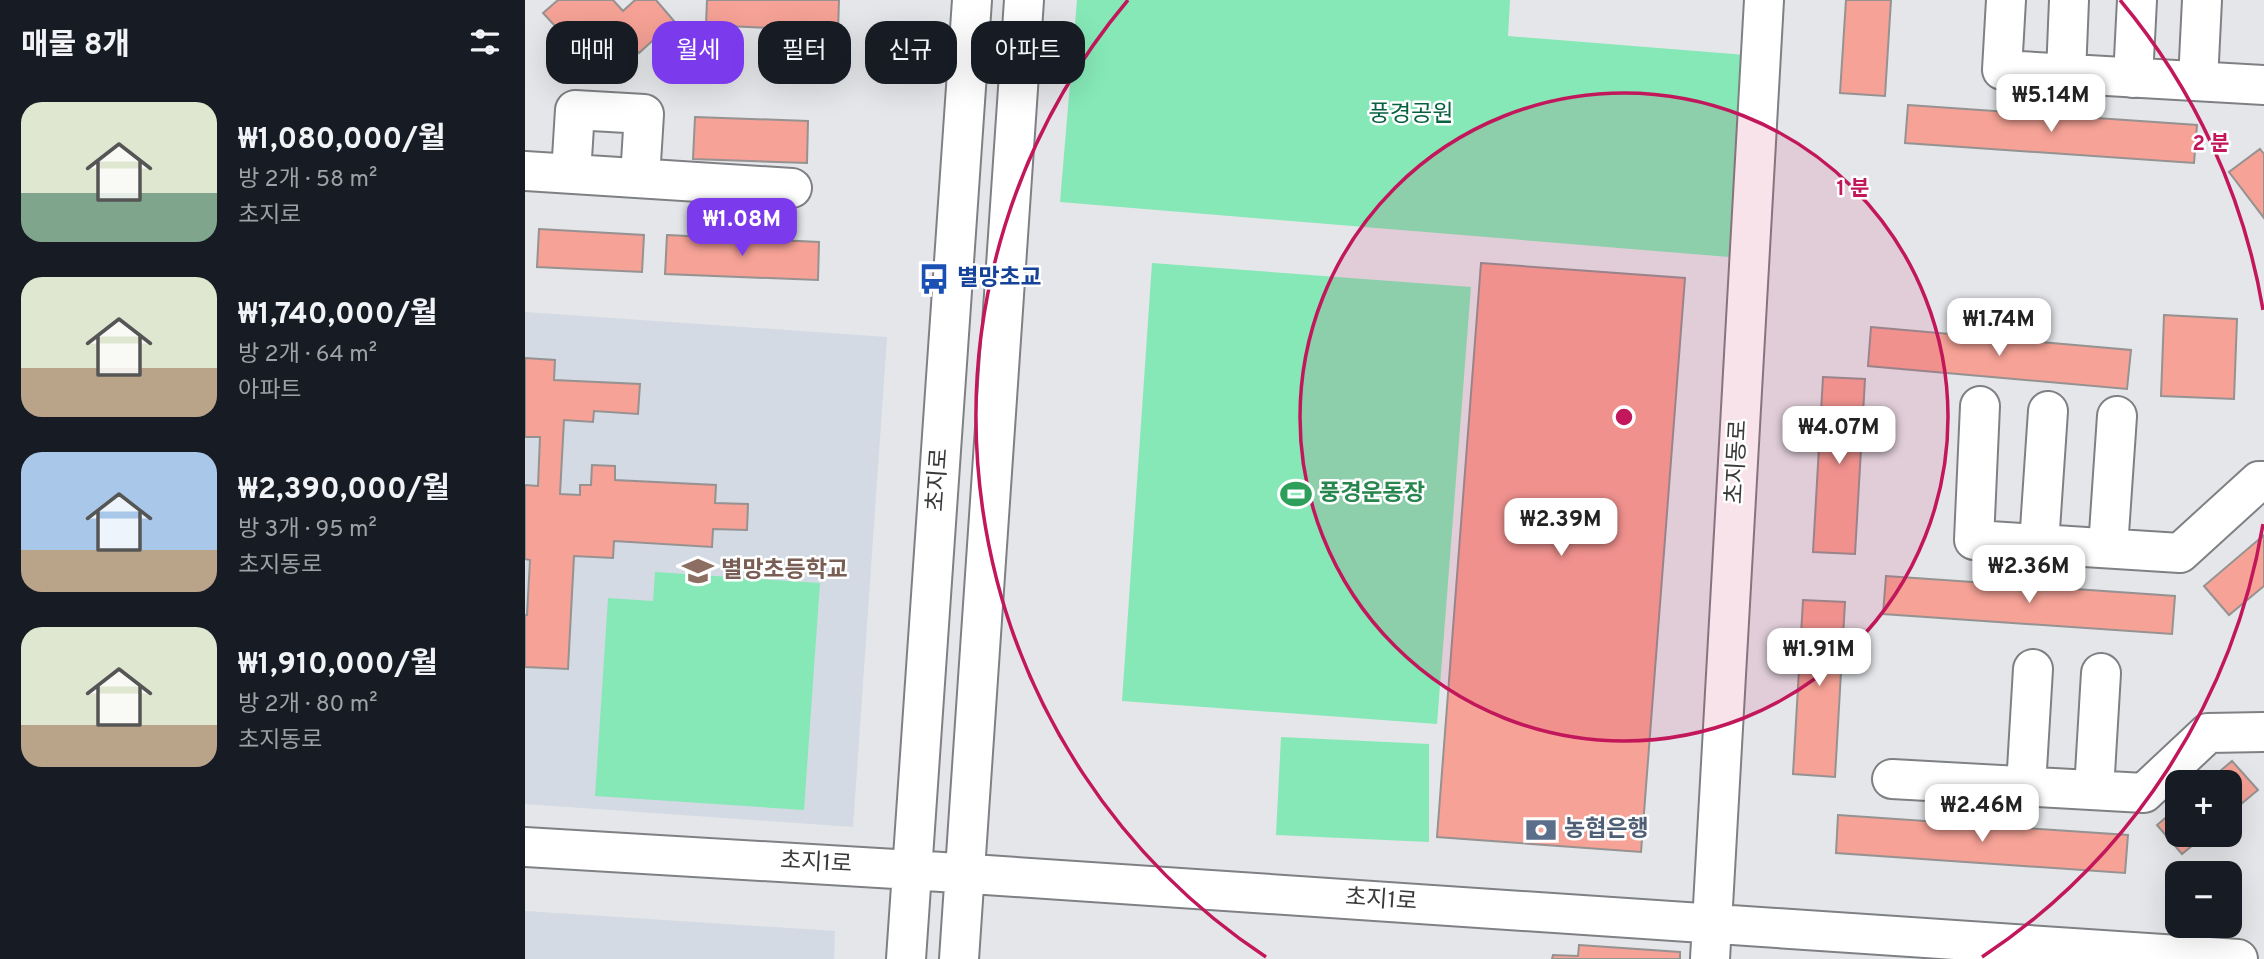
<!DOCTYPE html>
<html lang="ko">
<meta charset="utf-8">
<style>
:root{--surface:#171b24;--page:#242831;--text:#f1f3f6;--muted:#9ea1a6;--accent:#7c3aed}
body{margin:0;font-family:Overpass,"Noto Sans KR",sans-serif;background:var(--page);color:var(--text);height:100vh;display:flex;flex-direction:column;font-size:26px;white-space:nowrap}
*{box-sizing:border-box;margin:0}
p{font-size:23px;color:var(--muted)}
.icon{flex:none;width:38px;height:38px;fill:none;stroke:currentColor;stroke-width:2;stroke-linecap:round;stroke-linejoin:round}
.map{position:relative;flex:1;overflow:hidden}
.details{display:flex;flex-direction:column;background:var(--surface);width:525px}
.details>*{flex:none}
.hud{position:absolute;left:21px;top:21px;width:665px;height:63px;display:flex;gap:14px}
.fabs{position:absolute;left:1640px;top:770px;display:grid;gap:14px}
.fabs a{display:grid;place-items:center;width:77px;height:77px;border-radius:14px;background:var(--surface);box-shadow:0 7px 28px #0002;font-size:35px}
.price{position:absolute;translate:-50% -60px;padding:0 16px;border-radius:14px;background:#fff;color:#222;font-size:23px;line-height:46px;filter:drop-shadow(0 2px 4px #0008)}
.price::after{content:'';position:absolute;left:50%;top:42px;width:21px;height:16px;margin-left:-10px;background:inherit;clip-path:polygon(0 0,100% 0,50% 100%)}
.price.on{background:var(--accent);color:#fff}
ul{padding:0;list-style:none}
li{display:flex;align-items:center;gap:21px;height:175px;padding:0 21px}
li span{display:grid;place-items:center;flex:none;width:196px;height:140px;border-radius:21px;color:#555}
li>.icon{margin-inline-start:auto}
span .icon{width:84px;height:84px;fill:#fffc;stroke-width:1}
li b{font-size:30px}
h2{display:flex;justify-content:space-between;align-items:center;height:84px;padding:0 21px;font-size:30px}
.chip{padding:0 24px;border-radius:21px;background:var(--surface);box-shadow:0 7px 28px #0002;font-size:24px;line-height:63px}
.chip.on{background:var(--accent);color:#fff}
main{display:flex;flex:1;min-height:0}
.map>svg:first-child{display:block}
</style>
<main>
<section class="details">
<h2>매물 8개<svg class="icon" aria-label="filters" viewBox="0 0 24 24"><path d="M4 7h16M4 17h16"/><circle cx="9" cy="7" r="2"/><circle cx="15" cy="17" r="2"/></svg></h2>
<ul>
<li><span style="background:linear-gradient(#dfe7d0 65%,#7fa58c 0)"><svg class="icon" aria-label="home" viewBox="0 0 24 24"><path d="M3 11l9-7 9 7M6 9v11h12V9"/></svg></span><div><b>₩1,080,000/월</b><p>방 2개 · 58 m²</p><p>초지로</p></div></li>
<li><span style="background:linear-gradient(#dfe7d0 65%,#b9a48a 0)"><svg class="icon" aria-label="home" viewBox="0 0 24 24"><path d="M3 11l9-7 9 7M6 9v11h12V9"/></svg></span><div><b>₩1,740,000/월</b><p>방 2개 · 64 m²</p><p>아파트</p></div></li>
<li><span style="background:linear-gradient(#a9c7e8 70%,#b9a48a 0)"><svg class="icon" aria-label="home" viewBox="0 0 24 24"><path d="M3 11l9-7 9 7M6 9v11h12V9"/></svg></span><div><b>₩2,390,000/월</b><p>방 3개 · 95 m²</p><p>초지동로</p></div></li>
<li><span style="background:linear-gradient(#dfe7d0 70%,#b9a48a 0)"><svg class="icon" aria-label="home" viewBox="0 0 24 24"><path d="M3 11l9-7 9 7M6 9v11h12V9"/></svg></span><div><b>₩1,910,000/월</b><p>방 2개 · 80 m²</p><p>초지동로</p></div></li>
</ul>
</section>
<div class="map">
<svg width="1739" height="959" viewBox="0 0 1739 959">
<rect width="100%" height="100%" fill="#e4e6e9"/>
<path fill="#d3dae3" d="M0 312 362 337 328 827 0 804Z
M0 911 310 931 309 959H0Z"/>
<path fill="#86e8b7" d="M552 0H985L983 36 1221 55 1204 257 535 202Z
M627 263 946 287 912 724 597 701Z
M130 572 295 583 279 810 70 796 83 598 128 601Z
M756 737 904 744V842L751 835Z"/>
<path fill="#f6a296" stroke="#969291" stroke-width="2" d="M33 0H88L98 11 110 0H131L149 21 114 53 104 42 81 63 64 44 54 52 18 13Z
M182 0H314L313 31 181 25Z
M1321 0H1366L1360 96 1315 93Z
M1383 105 1672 125 1669 163 1380 143Z
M170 117 283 121 282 163 168 159Z
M1735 149 1739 154V218L1704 172Z
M14 229 119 235 117 272 12 267Z
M142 235 294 242 293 280 140 274Z
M956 263 1160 278 1116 852 912 837Z
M1639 315 1712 319 1709 399 1636 396Z
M1346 327 1606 350 1602 389 1343 366Z
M0 358 30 360 29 380 115 384 113 414 69 411 68 422 39 420 35 494 55 495V485H66L67 465 90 466V480L191 485 190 503 223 504 222 530 188 529 187 547 89 541 88 558 49 556 43 669 0 667V615H2L5 560 0 559V485L13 486 15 437H0Z
M1298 377 1340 379 1330 554 1288 552Z
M1739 535V586L1704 615 1679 586Z
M1361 576 1650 596 1647 634 1358 614Z
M1278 600 1320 602 1310 777 1268 774Z
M1707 761 1733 790 1704 814V782H1682Z
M1652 808V835H1680L1657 854 1632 825Z
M1313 815 1603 835 1600 873 1311 853Z
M1054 945 1155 952V959H1027L1028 955 1053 956Z"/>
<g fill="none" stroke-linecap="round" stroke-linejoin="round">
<defs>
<path id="minor" d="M1481 0 1477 70 1739 85
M1541 74 1544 0
M1608 78 1612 0
M1673 81 1677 0
M0 171 267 188
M46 174 50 110 119 114 115 178
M1455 406 1449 540 1655 553 1734 481H1739
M1514 544 1523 411
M1583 548 1592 416
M1367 779 1619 793 1683 733 1739 732
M1501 786 1508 669
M1569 790 1576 673
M0 847 387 870 1713 959
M381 959 447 0
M434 959 499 0
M1185 959 1239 0"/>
</defs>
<use href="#minor" stroke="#7e8083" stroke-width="42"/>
<use href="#minor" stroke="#fff" stroke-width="38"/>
</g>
<circle cx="1099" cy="417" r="324" fill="#c2185b" fill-opacity=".12"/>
<g fill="none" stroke="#c2185b" stroke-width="3.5">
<circle cx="1099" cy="417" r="324"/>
<path d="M1738 524A648 648 0 0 1 1457 957M741 957A648 648 0 0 1 603 0M1595 0A648 648 0 0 1 1738 310"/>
</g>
<defs>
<symbol id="bus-bare" viewBox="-9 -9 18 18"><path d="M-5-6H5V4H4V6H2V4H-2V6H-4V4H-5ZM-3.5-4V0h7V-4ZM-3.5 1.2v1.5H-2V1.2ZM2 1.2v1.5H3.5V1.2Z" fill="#1a4fb4" stroke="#fff" stroke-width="2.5" paint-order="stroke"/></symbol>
<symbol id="stadium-bare" viewBox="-9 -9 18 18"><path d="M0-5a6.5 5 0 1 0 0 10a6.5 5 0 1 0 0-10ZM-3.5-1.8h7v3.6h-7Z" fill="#2e9e5b" stroke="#fff" stroke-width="2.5" paint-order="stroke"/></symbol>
<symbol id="school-bare" viewBox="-9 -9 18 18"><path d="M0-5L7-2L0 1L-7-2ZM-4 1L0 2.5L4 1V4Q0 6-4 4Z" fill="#8d6e63" stroke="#fff" stroke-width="2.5" paint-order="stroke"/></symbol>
<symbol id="bank-bare" viewBox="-9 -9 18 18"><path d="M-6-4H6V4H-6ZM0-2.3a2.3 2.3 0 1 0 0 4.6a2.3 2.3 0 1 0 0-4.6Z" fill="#5c6f8a" stroke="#fff" stroke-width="2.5" paint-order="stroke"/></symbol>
</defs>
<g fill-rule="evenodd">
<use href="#bus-bare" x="387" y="257" width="44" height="44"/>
<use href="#stadium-bare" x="749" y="472" width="44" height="44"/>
<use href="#school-bare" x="151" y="549" width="44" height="44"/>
<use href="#bank-bare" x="994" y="808" width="44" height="44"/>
</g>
<g text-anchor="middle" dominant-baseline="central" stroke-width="5" stroke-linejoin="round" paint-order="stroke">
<g font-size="23" fill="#06613f" stroke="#fff">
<text x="886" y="115">풍경공원</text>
</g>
<g font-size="23" font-weight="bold" fill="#164399" stroke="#fff" text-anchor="start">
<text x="432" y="279">별망초교</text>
</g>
<g font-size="23" fill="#38393a" stroke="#fff">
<text transform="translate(1213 462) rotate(-87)">초지동로</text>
<text transform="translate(414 480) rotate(-86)">초지로</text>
<text transform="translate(291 864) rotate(3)">초지1로</text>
<text transform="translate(856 901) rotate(4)">초지1로</text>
</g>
<g font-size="23" font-weight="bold" fill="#27864d" stroke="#fff" text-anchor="start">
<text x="794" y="494">풍경운동장</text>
</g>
<g font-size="23" font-weight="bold" fill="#785e54" stroke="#fff" text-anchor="start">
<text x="196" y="571">별망초등학교</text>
</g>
<g font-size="23" font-weight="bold" fill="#4e5e75" stroke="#fff" text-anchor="start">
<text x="1039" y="830">농협은행</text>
</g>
</g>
<circle cx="1099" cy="417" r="10" fill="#c2185b" stroke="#fff" stroke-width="3.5"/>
<g font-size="21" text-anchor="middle" font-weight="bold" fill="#c2185b" stroke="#fff" stroke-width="5" stroke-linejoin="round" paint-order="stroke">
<text x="1686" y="150">2 분</text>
<text x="1328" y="195">1 분</text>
</g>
</svg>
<div class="fabs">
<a>+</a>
<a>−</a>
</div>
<b class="price" style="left:1526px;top:134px">₩5.14M</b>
<b class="price on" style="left:217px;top:258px">₩1.08M</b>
<b class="price" style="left:1474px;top:358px">₩1.74M</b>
<b class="price" style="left:1314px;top:466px">₩4.07M</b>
<b class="price" style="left:1036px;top:558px">₩2.39M</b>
<b class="price" style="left:1504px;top:605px">₩2.36M</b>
<b class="price" style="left:1294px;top:688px">₩1.91M</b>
<b class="price" style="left:1457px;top:844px">₩2.46M</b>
<div class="hud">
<a class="chip">매매</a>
<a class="chip on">월세</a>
<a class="chip">필터</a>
<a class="chip">신규</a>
<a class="chip">아파트</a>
</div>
</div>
</main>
